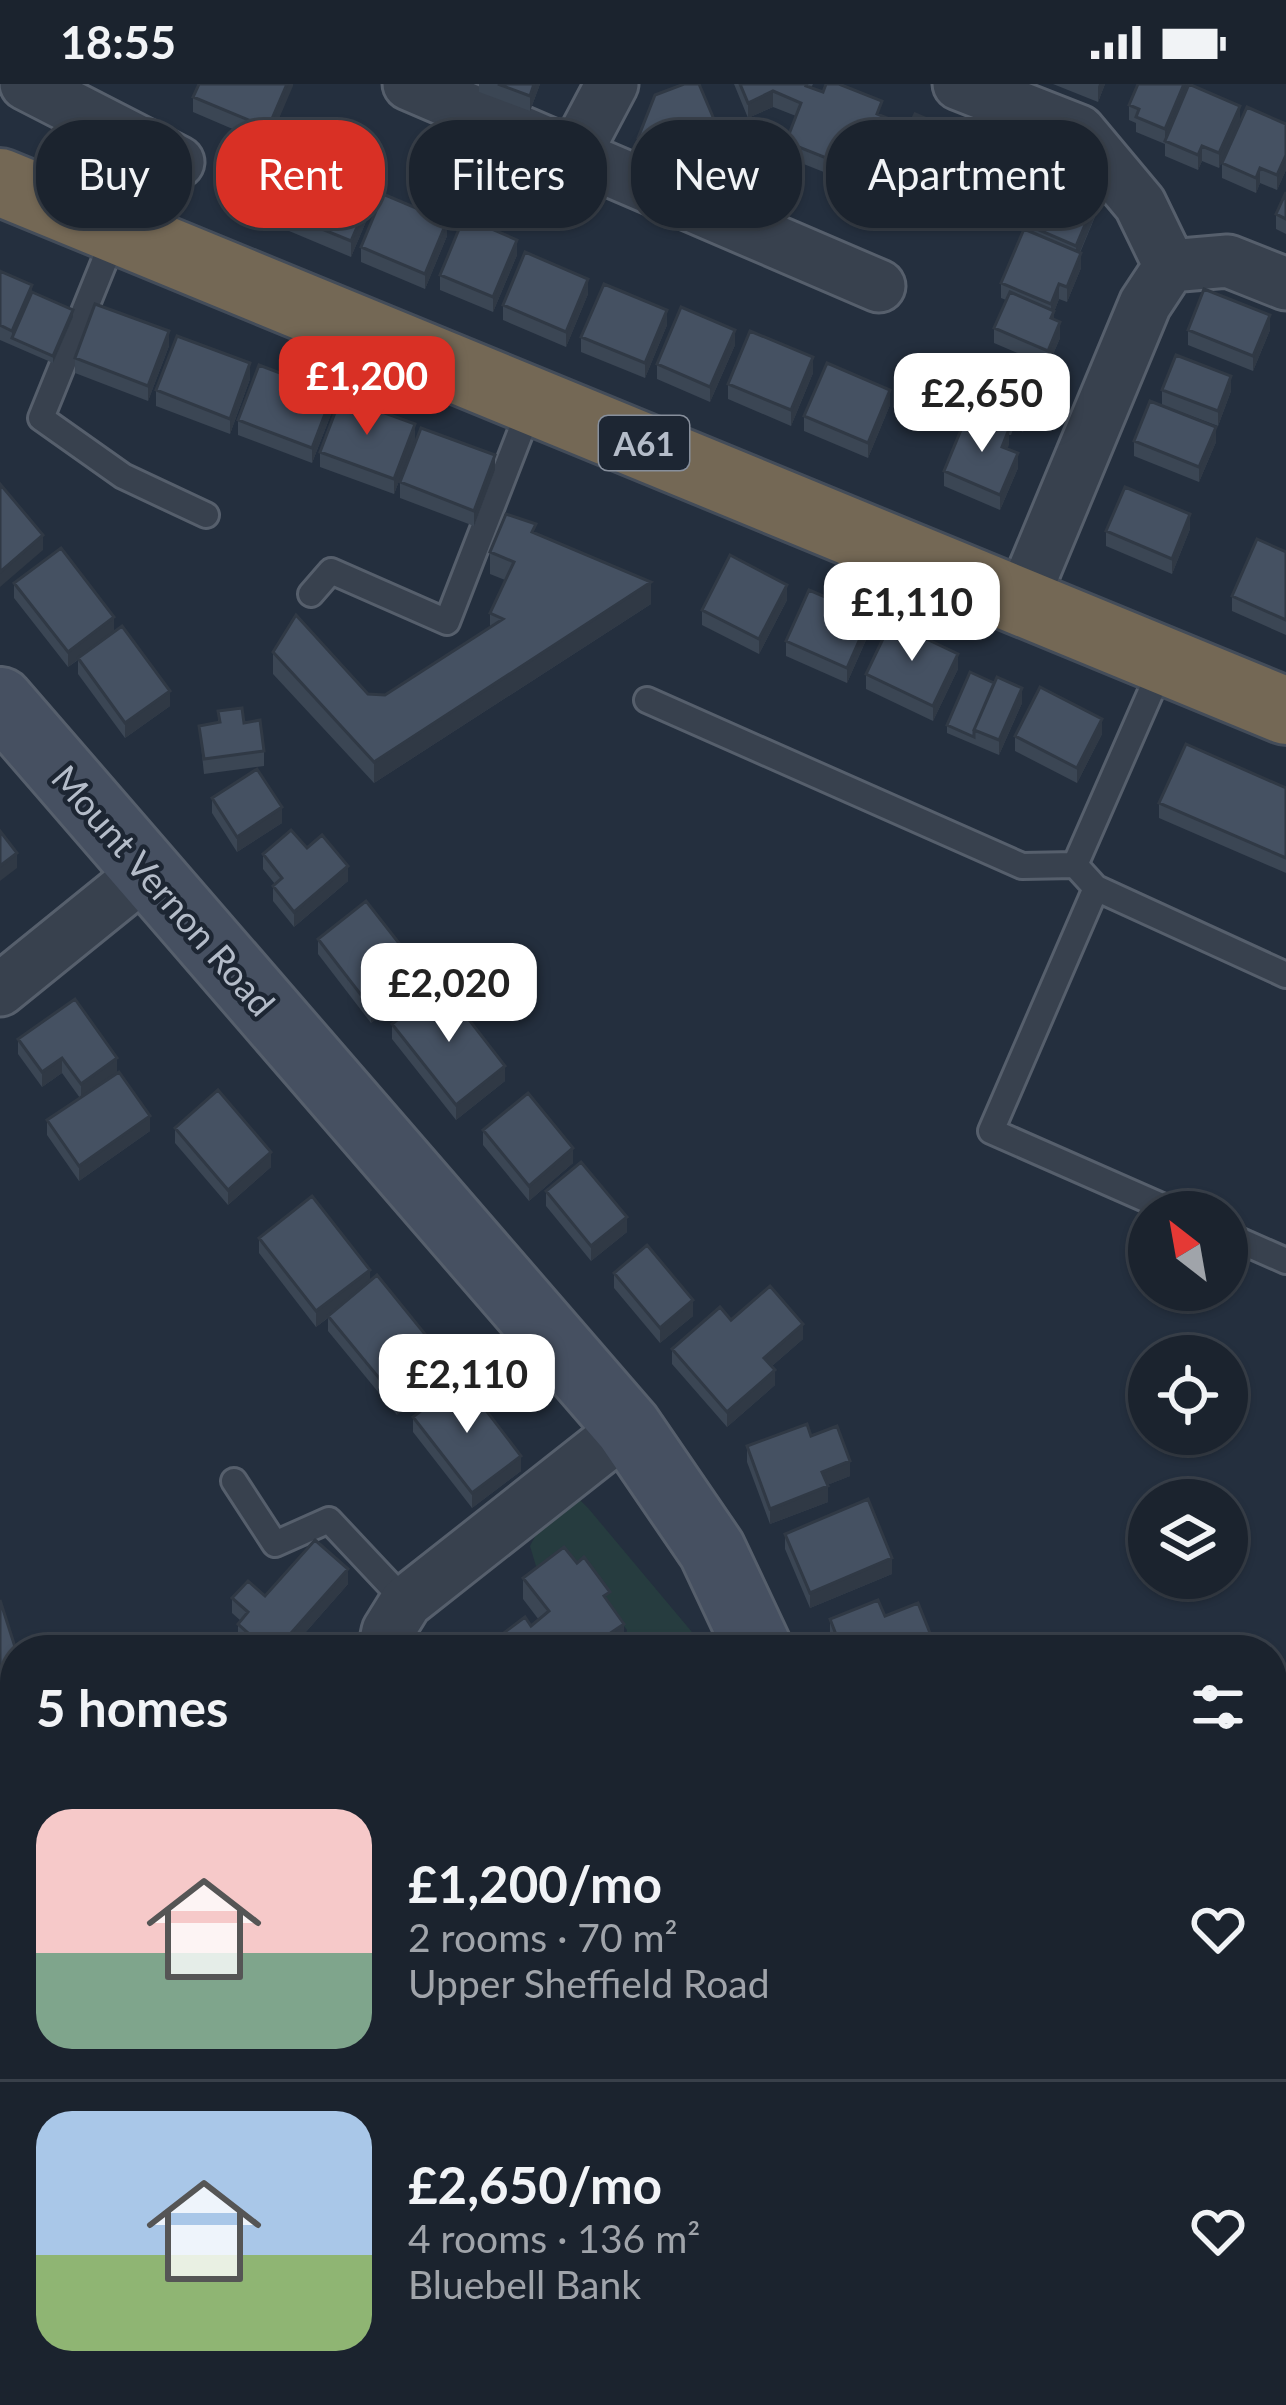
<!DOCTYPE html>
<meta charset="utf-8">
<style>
:root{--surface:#1b232e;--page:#282f3a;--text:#f1f3f6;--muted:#a0a4aa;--line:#39404a;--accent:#d93025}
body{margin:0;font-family:Lato,sans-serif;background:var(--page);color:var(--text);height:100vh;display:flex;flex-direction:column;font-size:45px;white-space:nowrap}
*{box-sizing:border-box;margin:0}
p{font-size:39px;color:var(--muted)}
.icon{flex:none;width:66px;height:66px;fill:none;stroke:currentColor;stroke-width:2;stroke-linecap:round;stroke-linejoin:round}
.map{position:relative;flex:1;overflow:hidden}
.drawer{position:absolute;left:0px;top:1551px;width:1287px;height:771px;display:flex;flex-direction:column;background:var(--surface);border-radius:48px 48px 0 0;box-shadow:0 3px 9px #0004,0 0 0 3px var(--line)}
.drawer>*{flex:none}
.guide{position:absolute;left:36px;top:36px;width:1215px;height:108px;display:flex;gap:24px}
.needle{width:78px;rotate:329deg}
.buttons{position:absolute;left:1128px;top:1107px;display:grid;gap:24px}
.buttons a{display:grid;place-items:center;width:120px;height:120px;border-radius:50%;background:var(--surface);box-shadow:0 3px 9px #0004,0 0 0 3px var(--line);font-size:60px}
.price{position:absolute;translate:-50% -102px;padding:0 27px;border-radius:24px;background:#fff;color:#222;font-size:39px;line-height:78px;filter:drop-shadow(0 3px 6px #0008)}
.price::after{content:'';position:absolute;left:50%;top:72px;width:36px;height:27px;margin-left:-18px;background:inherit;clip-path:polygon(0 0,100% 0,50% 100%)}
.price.on{background:var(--accent);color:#fff}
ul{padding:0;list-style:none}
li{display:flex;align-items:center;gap:36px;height:300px;padding:0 36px}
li+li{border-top:3px solid var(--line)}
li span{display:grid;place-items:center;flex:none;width:336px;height:240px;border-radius:36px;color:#555}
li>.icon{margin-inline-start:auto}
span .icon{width:144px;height:144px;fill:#fffc;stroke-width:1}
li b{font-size:51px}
h2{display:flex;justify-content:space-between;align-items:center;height:144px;padding:0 36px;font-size:51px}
.pill{padding:0 42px;border-radius:48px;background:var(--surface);box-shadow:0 3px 9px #0004,0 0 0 3px var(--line);font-size:42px;line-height:108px}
.pill.on{background:var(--accent);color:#fff}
.status{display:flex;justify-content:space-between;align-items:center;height:84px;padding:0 60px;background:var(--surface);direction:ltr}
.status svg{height:33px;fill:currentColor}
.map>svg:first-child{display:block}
</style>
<div class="status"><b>18:55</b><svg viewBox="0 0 49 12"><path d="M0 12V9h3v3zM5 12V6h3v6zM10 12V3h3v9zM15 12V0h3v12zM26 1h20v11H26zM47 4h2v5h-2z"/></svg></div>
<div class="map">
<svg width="1286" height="2321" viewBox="0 0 1286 2321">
<rect width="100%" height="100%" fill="#242f3e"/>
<path fill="#263c3f" d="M576 1412 588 1424 707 1566H631L624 1557 627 1546 568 1470 539 1492 530 1462 542 1439Z
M15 2177V2307H302L277 2321H0V2188Z"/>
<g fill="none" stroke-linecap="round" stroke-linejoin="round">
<defs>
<path id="lane" d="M115 151 41 334 123 392 206 431
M311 510 331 487 447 538 531 321
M647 616 1022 782 1075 781 1096 804 1286 891
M1075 781 1163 580
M1096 804 991 1047 1175 1128
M1227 1151 1286 1177
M234 1397 275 1460 329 1436 406 1518"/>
<path id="street" d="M26 0 178 78
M409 0 879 202
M959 0 1079 47 1140 120 1170 182
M576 68 612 0
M1022 516 1145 220 1170 182 1228 177 1286 200
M0 906 147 787
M384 1566 388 1547 406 1518 628 1343
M1272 1942 1286 1932"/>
<path id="secondary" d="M0 617 628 1343 712 1466 759 1566
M1055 2307 1059 2321"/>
<path id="highway" d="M0 98 1286 627"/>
</defs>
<use href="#lane" stroke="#565f6c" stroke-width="30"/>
<use href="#street" stroke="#565f6c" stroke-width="57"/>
<use href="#secondary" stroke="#565f6c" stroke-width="72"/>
<use href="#highway" stroke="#434c59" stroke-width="72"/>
<use href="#lane" stroke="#38414e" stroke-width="24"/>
<use href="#street" stroke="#38414e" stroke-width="51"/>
<use href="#secondary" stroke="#465061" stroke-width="66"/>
<use href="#highway" stroke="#746855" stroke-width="66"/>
</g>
<path fill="#3b4654" d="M293 0 268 60 193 28V13Z
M479 0H540L530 27 479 8Z
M734 0H813L811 4 882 33 892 44 968 67 978 87 955 141 872 108V98L869 106 786 73V58L796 32 773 23 748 34Z
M1053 0H1105L1098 18Z
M1129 21 1240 37 1219 84 1202 77 1198 86 1165 72V60L1136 48V39L1129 36Z
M1286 40V86L1277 106 1260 99 1256 109 1222 94V79Z
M713 48 687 59 677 85 638 69V54Z
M1286 108V150L1276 145V130Z
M1104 111 1080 169 1081 184 1067 218 1059 215 1054 228V236L1060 254 1048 282 994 259V244L1006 216 1001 214V199L1025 145V140Z
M251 116 373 121 351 173 251 131Z
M447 152 425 205 361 178V163Z
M517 171 493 228 440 206V191Z
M0 187 73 233 53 279 0 256Z
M588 210 566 263 503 236V221Z
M667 241 645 294 581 268V253Z
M1188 246H1270L1253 287 1188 261Z
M735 261 710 318 657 295V280Z
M169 262 148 317 75 289V274Z
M813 289 791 342 728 315V300Z
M250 295 230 350 156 322V306Z
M1162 306 1231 307 1218 342 1162 321Z
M967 317 1036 319 1023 348 1014 343 1011 351H1009L1007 365 1018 384 1000 426 944 402V387L967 332Z
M890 321 868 374 804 347V332Z
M333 325 312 379 238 351V336Z
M415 356 394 410 320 383V368Z
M1134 357 1216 358 1199 398 1134 372Z
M495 386 474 442 400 414V398Z
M1190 445 1172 490 1106 462V447Z
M536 449 651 520 374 699 273 590V568L368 610 385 611 490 544V529L505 496 490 490V468Z
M1286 468V551L1232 527V512Z
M14 499 114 548 170 622 125 654 78 590V576L68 583 14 514Z
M787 516 759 570 702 541V526Z
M870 547 847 599 786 572V557Z
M958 585 933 637 866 605V590Z
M1022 619 999 671 947 649V641Z
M218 627 244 639 264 667V682L204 690 199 642 218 639Z
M1102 650 1077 699 1015 667V652Z
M1286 704V789L1159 734V719Z
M212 714 282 739 237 768 212 729Z
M307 764 348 797 294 843 273 817V802L275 800 263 785V770Z
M318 855 420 901 371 939 318 870Z
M392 940 505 997 456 1036 392 955Z
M18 955 117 989 150 1047 79 1097 47 1051V1036L80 1014 62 989 42 1003 18 970Z
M175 1044 271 1083 228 1121 175 1059Z
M483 1046 573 1079 529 1117 483 1061Z
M546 1107 627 1148 591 1177 546 1122Z
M259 1154 370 1197 446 1291 397 1331 328 1247V1234L316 1243 259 1169Z
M614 1189 693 1232 660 1259 614 1204Z
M803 1255 772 1282 775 1301 727 1343 672 1280V1265Z
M413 1333 521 1387 472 1424 413 1348Z
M811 1352 850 1392 827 1401 828 1418 770 1440 747 1378V1362Z
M785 1450 892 1490 810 1524 785 1465Z
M523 1494 610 1520 624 1562 539 1536 523 1515Z
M348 1500 290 1566H251L238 1555V1540L241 1537 232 1529V1514L265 1512Z
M885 1532 936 1566H836L830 1550V1535Z
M15 1611V1712L13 1713 0 1674V1616Z
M1286 1715V1787L1272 1768V1725Z
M15 1934V2007L11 2011 0 1998V1947Z
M1173 2307H1248L1251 2321H1178Z"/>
<path fill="#303945" d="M287 0H293V2L268 60V44Z
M534 0H540L530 27V12Z
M1099 0H1105L1098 18V3Z
M1184 0H1191L1165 60V45Z
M773 7V23L748 34V19Z
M1240 22V37L1219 84V69Z
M713 33V48L687 59 677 85V70L687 44Z
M892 36V52L872 93 869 106V91Z
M1202 62V77L1198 86V71Z
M978 71V87L955 141V126Z
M1286 71V86L1277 106V91Z
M1260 84V99L1256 109V94Z
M1104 96V111L1076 177V162Z
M373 106V121L351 173V157Z
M447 137V152L425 205V190Z
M517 156V171L493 228V213Z
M1081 169V184L1067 218V203Z
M588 195V210L566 263V248Z
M1059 200V215L1054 228V242L1051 234V220Z
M32 201V216L12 254V247Z
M73 226V233L53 279V272Z
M667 226V241L645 294V279Z
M1270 231V246L1253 287V272Z
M1060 238V254L1048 282V267Z
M735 246V261L710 318V303Z
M169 247V262L148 317V302Z
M813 273V289L791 342V326Z
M250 279V295L230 350V335Z
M1231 292V307L1218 342V327Z
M1036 304V319L1023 348V332Z
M890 306V321L868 374V359Z
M333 309V325L312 379V364Z
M415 340V356L394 410V395Z
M1216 343V358L1199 398V383Z
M1009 345V361L1002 378V363Z
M1018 369V384L1000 426V411Z
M495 371V386L474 442V427Z
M1190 430V445L1172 490V475Z
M43 451V466L0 503V488Z
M651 498V520L374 699V678Z
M787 501V516L759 570V555Z
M870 532V547L847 599V584Z
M114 533V549L68 583V568Z
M958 570V585L933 637V622Z
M1022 604V619L999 671V656Z
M170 607V622L125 654V639Z
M1102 635V650L1077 699V684Z
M282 723V739L237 768V753Z
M17 769V784L0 797V782Z
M348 782V797L294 843V828Z
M420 886V901L371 939V924Z
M62 974V989L42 1003V988Z
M117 974V989L81 1015V1000Z
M505 982V997L456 1036V1021Z
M150 1032V1047L79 1097V1082Z
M573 1064V1079L529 1117V1102Z
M271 1068V1083L228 1121V1106Z
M627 1133V1148L591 1177V1162Z
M370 1186V1201L316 1243V1227Z
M693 1216V1232L660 1259V1244Z
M803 1240V1255L764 1289V1274Z
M446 1276V1291L397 1331V1316Z
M775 1286V1301L727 1343V1328Z
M521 1372V1387L472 1424V1409Z
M850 1377V1392L822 1403V1388Z
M828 1402V1418L770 1440V1425Z
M892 1474V1490L810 1524V1509Z
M348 1485V1500L290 1566H276Z
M624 1540V1562L618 1566H585Z
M15 1591V1606L0 1611V1596Z
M1275 1786V1801L1272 1803V1788Z
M15 1992V2007L11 2011V1995Z
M1286 2105V2121L1272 2130V2115Z"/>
<path fill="#455162" stroke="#303945" stroke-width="3" d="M199 0H287L268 44 193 13Z
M498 0H534L530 12Z
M684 0H699L713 33 687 44 677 70 638 54 655 11Z
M740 0H807L806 2 823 8 826 0H839L882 17 877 30 892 36 869 91 786 58 801 19 773 7 748 19Z
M1138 0H1184L1165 45 1136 33 1139 25 1129 21Z
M1189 0 1240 22 1219 69 1202 62 1198 71 1165 57Z
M1247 23 1286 40V71L1277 91 1260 84 1256 94 1222 79Z
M915 30 968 52 963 65 978 71 955 126 872 93 894 37 909 43Z
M273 64 373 106 351 157 251 116Z
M1052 74 1104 96 1076 162 1025 140Z
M1286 108V135L1276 130Z
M383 110 447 137 425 190 361 163Z
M464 133 517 156 493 213 440 191Z
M1024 145 1081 169 1067 203 1059 200 1051 220 1001 199Z
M525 168 588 195 566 248 503 221Z
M0 187 32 201 12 247 0 241Z
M604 200 667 226 645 279 581 253Z
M1204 205 1270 231 1253 272 1188 246Z
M32 208 73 226 53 272 12 254Z
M1010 208 1054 227 1051 234 1060 238 1048 267 994 244Z
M95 220 169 247 148 302 75 274Z
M681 223 735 246 710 303 657 280Z
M750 247 813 273 791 326 728 300Z
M177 252 250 279 230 335 156 306Z
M1176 271 1231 292 1218 327 1162 306Z
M827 279 890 306 868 359 804 332Z
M259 281 333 309 312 364 238 336Z
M982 281 1036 304 1023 332 1014 328 1011 336 967 317Z
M341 313 415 340 394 395 320 368Z
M1150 317 1216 343 1199 383 1134 357Z
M968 329 1009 345 1002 363 1018 369 1000 411 944 387Z
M421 344 495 371 474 427 400 398Z
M0 400 43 451 0 488Z
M1125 403 1190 430 1172 475 1106 447Z
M506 430 536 440 532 448 651 498 374 678 273 568 296 531 368 610 385 611 503 535 490 529 514 478 490 468Z
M1257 455 1286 468V536L1232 512Z
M61 464 114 533 68 568 14 499Z
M730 471 787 501 759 555 702 526Z
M809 506 870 532 847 584 786 557Z
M891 538 958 570 933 622 866 590Z
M122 542 170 607 125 639 78 574Z
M970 588 994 599 974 646V653L947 641Z
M997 593 1022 604 999 656 974 646Z
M1040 603 1102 635 1077 684 1015 652Z
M242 624 244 639 260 636 264 667 204 675 199 642 220 638 218 627Z
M1186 660 1286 704V774L1159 719Z
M257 685 282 723 237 753 212 714Z
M291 746 307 764 322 751 348 782 294 828 273 802 282 794 263 770Z
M0 747 17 769 0 782Z
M366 817 420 886 371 924 318 855Z
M442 901 505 982 456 1021 392 940Z
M75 915 117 974 81 1000 62 974 42 988 18 955Z
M119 988 150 1032 79 1082 47 1036Z
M218 1006 271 1068 228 1106 175 1044Z
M528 1009 573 1064 529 1102 483 1046Z
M581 1078 627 1133 591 1162 546 1107Z
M312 1112 370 1186 316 1227 259 1154Z
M647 1161 693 1216 660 1244 614 1189Z
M377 1191 446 1276 397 1316 328 1232Z
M770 1202 803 1240 764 1274 775 1286 727 1328 672 1265 720 1223 731 1236Z
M462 1295 521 1372 472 1409 413 1333Z
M807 1340 811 1352 837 1342 850 1377 822 1388 828 1402 770 1425 747 1362Z
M868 1415 892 1474 810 1509 785 1450Z
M315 1456 348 1485 276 1566H267L238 1540 248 1528 232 1514 248 1497 265 1512Z
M564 1463 577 1479 584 1473 610 1508 604 1512 624 1540 585 1566H481L525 1533 531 1542 549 1527 523 1494Z
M0 1516 16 1566 15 1591 0 1596Z
M878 1516 885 1532 918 1519 936 1564 929 1566H842L830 1535Z
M15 1611V1697L13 1698 0 1659V1616Z
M1286 1715V1771L1272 1753V1725Z
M15 1934V1992L11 1995 0 1983V1947Z
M1286 2048V2105L1272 2115V2057Z
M1178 2307H1248L1251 2318 1241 2321H1183Z
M864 2311 868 2321H843Z"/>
<g text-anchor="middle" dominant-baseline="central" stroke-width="9" stroke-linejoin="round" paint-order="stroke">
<rect fill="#1d2633" stroke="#878f9c" stroke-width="3" x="599" y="332" width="90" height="54" rx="9"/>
<g font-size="33" font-weight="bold" fill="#b4bcc9">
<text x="644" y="359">A61</text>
</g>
<g font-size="36" fill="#b4bcc9" stroke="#1d2633">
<text transform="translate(164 806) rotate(49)">Mount Vernon Road</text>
</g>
</g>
</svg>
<div class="buttons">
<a><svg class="needle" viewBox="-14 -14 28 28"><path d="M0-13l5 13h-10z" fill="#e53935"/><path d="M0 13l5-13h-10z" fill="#a0a4aa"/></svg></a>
<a><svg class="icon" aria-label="locate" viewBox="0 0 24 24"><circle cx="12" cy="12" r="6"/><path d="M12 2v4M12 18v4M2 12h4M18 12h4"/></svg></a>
<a><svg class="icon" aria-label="layers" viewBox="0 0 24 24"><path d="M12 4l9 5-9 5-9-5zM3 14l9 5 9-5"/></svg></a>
</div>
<b class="price on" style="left:367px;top:354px">£1,200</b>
<b class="price" style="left:982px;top:371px">£2,650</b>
<b class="price" style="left:912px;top:580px">£1,110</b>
<b class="price" style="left:449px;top:961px">£2,020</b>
<b class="price" style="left:467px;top:1352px">£2,110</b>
<div class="guide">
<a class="pill">Buy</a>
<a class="pill on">Rent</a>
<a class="pill">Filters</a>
<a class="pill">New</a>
<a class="pill">Apartment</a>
</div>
<section class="drawer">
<h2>5 homes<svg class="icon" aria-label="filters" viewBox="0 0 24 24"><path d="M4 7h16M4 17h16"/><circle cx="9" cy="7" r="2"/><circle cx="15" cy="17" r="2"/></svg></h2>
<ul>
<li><span style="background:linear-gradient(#f6c9c9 60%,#7fa58c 0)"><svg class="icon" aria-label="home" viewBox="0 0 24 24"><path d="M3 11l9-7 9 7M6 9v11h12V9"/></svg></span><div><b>£1,200/mo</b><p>2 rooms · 70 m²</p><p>Upper Sheffield Road</p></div><svg class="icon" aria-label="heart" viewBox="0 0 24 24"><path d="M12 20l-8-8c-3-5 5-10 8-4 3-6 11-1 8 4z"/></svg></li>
<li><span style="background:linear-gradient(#a9c7e8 60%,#8fb573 0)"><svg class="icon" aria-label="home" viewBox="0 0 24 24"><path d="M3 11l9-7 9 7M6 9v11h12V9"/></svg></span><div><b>£2,650/mo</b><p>4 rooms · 136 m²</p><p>Bluebell Bank</p></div><svg class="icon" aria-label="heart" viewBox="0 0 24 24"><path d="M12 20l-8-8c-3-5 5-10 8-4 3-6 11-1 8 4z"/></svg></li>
</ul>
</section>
</div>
